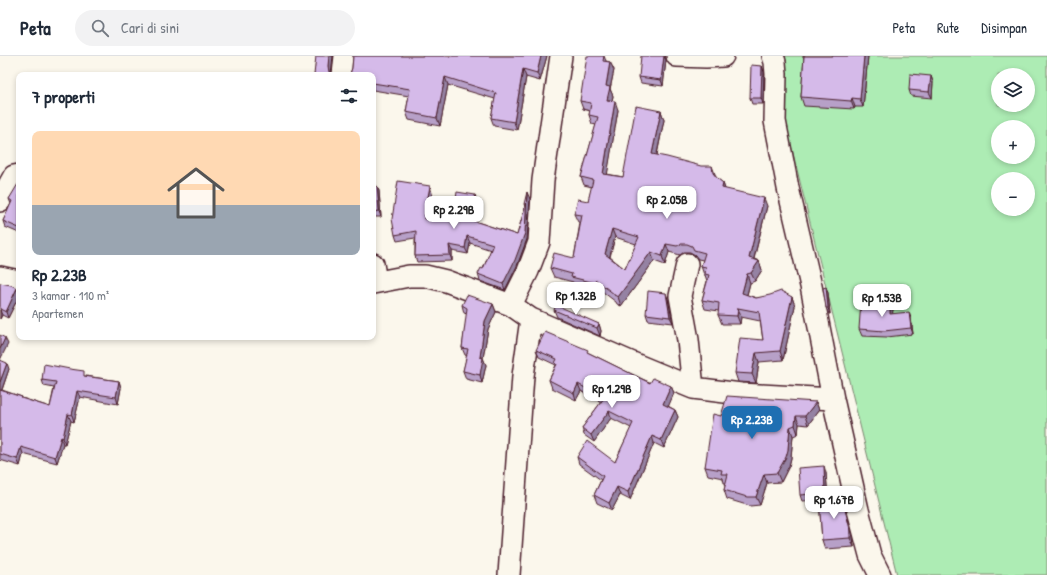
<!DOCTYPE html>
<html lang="id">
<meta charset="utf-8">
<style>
:root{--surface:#fff;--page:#f2f2f3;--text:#1f2937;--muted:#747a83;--line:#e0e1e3;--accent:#1f6fb2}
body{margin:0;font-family:"Patrick Hand",sans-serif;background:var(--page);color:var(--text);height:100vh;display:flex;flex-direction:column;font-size:15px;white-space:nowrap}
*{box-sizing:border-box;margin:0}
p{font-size:13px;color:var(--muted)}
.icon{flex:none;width:22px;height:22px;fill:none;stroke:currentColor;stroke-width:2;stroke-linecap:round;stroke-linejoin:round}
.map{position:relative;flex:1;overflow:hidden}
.drawer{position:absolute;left:16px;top:16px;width:360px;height:268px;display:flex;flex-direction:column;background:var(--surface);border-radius:8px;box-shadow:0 2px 6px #0003}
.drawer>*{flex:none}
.buttons{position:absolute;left:991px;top:12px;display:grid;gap:8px}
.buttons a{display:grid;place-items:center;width:44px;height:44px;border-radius:50%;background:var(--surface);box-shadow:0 2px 6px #0003;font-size:20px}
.price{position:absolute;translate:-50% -34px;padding:0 9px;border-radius:8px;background:#fff;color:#222;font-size:13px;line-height:26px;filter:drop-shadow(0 1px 2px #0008)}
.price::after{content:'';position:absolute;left:50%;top:24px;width:12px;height:9px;margin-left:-6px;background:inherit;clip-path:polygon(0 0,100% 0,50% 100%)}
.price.on{background:var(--accent);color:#fff}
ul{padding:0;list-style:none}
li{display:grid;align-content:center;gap:8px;height:212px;padding:0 16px}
li span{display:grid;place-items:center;height:124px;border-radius:8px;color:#555}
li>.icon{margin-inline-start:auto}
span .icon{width:72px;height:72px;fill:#fffc;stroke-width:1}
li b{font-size:17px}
h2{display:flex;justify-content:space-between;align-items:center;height:48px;padding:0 16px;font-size:17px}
header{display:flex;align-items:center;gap:24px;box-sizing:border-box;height:56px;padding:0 20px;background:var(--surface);border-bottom:1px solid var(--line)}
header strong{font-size:19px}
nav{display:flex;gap:22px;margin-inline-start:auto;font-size:14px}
.search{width:280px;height:36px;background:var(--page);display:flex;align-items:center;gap:10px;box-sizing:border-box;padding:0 14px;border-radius:22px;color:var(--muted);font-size:15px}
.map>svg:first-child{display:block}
</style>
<header>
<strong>Peta</strong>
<div class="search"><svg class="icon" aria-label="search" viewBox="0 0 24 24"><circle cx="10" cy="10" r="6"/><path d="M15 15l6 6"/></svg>Cari di sini</div>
<nav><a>Peta</a><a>Rute</a><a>Disimpan</a></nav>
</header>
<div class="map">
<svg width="1047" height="519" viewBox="0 0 1047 519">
<rect width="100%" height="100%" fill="#fbf7ec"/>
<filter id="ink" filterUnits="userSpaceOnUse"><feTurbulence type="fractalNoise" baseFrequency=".025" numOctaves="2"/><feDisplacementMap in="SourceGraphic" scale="8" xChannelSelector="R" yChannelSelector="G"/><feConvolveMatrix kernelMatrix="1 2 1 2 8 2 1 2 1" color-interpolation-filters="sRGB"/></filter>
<g filter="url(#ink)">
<path fill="#adecb4" stroke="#7c8670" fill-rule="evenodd" d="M769 0H1047V519H897ZM998 19H1028V49H998ZM998 71H1028V101H998ZM998 123H1028V153H998Z"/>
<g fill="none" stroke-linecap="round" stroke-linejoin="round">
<defs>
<path id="minor" d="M677 0 706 1 723 0
M773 0 775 6 776 18 775 65 788 132 811 230 833 343 858 454 870 499 880 519
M343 19 345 0
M0 145 14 120 19 119
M373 208 376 226
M687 208 680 240 688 284 693 332
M0 221 19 225
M373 227 409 220H425L446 225 511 249 531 263 637 309 693 332 741 338 833 343
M511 249 528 215 539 186 543 124 561 0
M509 519 523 320 531 263"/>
</defs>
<use href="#minor" stroke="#4a1f2b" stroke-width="24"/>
<use href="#minor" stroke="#fbf7ec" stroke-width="21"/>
</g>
<path fill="#b7a0c8" stroke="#4a1f2b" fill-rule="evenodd" d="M353 0H547L540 25 526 21 517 74 494 70 491 62 495 43 448 29 440 70 409 64 406 56 409 40 373 34V19L350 18 352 12Z
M604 0 606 5 610 6 614 14 610 33 613 40 612 45 618 54 607 118 623 121 661 55 664 64 657 99 715 118V120L718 123 723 127 725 133 767 150 754 203 759 205 762 214 755 225 750 227 747 239 756 242 792 241 795 250 783 304 759 306 756 327 738 326 735 317 763 284 760 265 741 261 740 268H722L718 259 719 255 705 253 702 244 707 225 705 219H704L701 210 703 204 698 203 695 199 690 196H684L680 199 669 196 665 209 654 205 621 250 617 248 616 246 599 233 598 236 574 229 573 226 554 221 550 212 574 202 580 167 578 166 574 158 588 145 592 131 584 129 581 121 596 69 592 68 589 59 590 55 583 53 580 45ZM615 181 636 188 625 213 610 201Z
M664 0 666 4 663 30 641 27 639 21Z
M803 0H868L863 51H855L854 53 804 50 801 41 804 2H803Z
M762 10 764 16 763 48H752L750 42Z
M931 20 933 26 932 42 911 40 909 34Z
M19 129V177L5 171 3 165 11 148 9 143Z
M373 130H377L379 135 381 161H373Z
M432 137 428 163 453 162 475 139 477 146 474 165 517 179 525 151 524 148 530 143 527 183 517 210 505 234 480 225 478 218 483 213 491 194 470 187 468 198 452 195V205L417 206 415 200V182L397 185 395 179Z
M0 227 17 232 19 238V240L8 262 2 259 0 263Z
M826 231 828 237 830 258H829L826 252Z
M668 243 673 267 648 264 646 258Z
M890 247 893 253 892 258 911 262 913 278 887 281 862 280 859 273Z
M493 248 496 256 488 273 483 302 486 309 482 327 466 323 463 315 467 300 465 299 462 292 467 258 464 257 462 249Z
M554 254 599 268 601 275 600 280 557 261Z
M536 294 589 297 650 327 671 330 674 337 668 350 675 354 678 361 664 392 654 387 630 444 620 439 612 454 597 447 594 439 601 424 579 408 577 401 615 406 631 372 611 362 594 386 584 379 582 372 601 346 581 335 576 344 552 332 549 324 556 309 539 301Z
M0 304 9 313 2 334 22 341V342L50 351 54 332 44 330 42 324 86 320 119 325 121 332 118 348 80 341 74 366 71 365 65 388H63L57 407 23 398 20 410 0 404Z
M816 346 819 354 808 369 799 368 798 378 793 380 791 401V402L789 410 781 426 767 427 760 449 750 450 727 443 724 434 726 427H724L723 422 708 419 705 411 721 360Z
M826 417 828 443 842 442 845 451 853 481 854 491 825 493 822 484 819 444 802 445 800 439Z"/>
<path fill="#9582a3" stroke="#4a1f2b" d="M329 0H333L331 18 329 16 328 10Z
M541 0H547L540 25 537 17Z
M664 0 666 4 663 30 661 24Z
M864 0H868L863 51 860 43Z
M610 6 614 14 610 33 613 40 610 53 607 44 606 30Z
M762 10 764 16 763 48 761 42Z
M523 13 526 21 517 74 514 66Z
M931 20 933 26 932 42 929 36Z
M445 21 448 29 440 70 437 62Z
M852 42 855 51 854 53 851 45Z
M615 45 618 54 606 126 603 118Z
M661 55 664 64 655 107 652 98Z
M712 110 715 118 716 126 713 117Z
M723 127 726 136 722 132Z
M377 130 379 135 381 161 379 155Z
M430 130 432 137 427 170 424 163Z
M527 136 530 143 527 183 517 210 505 234 503 228 525 177Z
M475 139 477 146 473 171 471 164Z
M764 142 767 150 752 210 749 202Z
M612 173 615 181 608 207 605 198Z
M467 180 470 187 468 198 465 192Z
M666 188 669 196 665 209 662 200Z
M449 189 452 195V205L450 199Z
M651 196 654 205 621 250 618 241Z
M759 205 762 214 755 225 751 217Z
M747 218 750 227 745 246 742 237Z
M596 224 599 233 598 236 595 227Z
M826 231 828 237 830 258 828 252Z
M17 232 19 238V240L8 262 6 256Z
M666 237 668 243 673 267 670 261Z
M792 241 795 250 783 304 780 295Z
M890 247 893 253 892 265 890 258Z
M493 248 496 256 488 273 483 302 486 309 482 327 480 319V301L485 265Z
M738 252 741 261 740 268 737 260Z
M0 254 2 259 0 263Z
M909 256 911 262 913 278 911 272Z
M599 268 601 275 600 280 597 272Z
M5 282 8 288 0 304V293Z
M756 297 759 306 756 327 752 318Z
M7 307 9 313 0 339V326Z
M119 325 121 332 118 348 116 341Z
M578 328 581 335 576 344 574 337Z
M671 330 674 337 666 356 663 348Z
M77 335 80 341 74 366 72 359Z
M816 346 819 354 808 369 805 360Z
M675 354 678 361 664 392 661 384Z
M609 355 611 362 594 386 591 379Z
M68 358 71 365 65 388 63 382Z
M796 360 799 368 798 378 795 369Z
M790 371 793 380 791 401V402L789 410 781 426 777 417 788 393Z
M652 380 654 387 630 444 628 436Z
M61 381 63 388 57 407 55 401Z
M21 391 23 398 20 410 17 403Z
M824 410 826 417 828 443 825 437Z
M764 418 767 427 760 449 756 441Z
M617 431 620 439 612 454 609 447Z
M842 442 845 451 853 481 854 491 850 482Z"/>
<path fill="#d5bae9" stroke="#4a1f2b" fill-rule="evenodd" d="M316 0H329L328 10 329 16 332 19H314Z
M353 0H541L537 17 523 13 514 66 491 62 496 37 445 21 437 62 406 56 410 33 373 27V19H348L350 18 352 12Z
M587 0H604L603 5 610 6 606 30 610 31 607 44 615 45 603 118 623 121 636 50 661 55 652 98 667 101 701 110H712L713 117 718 123 723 127 722 132 764 142 749 202 759 205 751 217 747 218 742 237 756 242 770 239 781 235 792 241 780 295 756 297 752 318 735 317 740 282 763 284 759 256 738 252 737 260 718 259 719 247 702 244 709 219 705 218 706 211 701 210 705 197 694 194 692 190 687 188H681L677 190 666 188 662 200 651 196 618 241 614 239V238L596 224 595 227 571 221 572 218 550 212 554 197 574 202 582 159 574 158 578 143 588 145 593 124 581 121 598 61 589 59 591 47 580 45ZM612 173 639 181 625 213 605 198Z
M641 0H664L661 24 639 21Z
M804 0H864L860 43 852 42 851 45 801 41Z
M751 9 762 10 761 42H750Z
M910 18 931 20 929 36 909 34Z
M398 125 430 130 424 163 453 162 457 136 475 139 471 164 517 179 526 148H524L527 136 525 177 515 204 503 228 478 218 481 212 483 213 493 188 467 180 465 192 449 189 450 199 415 200 416 175 395 179 392 163Z
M18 128 19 129V172L3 165 12 145 9 143Z
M373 130H377L379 155 373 156Z
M0 227 11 229 17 232 6 256 0 253Z
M826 231 828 252H826L823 232Z
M648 235 666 237 670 261 646 258Z
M467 239 493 248 485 265 480 301 483 302 480 319 463 315 468 293 462 292 467 252 462 249Z
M861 245 890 247V258L909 256 911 272 884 275 859 273Z
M556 249 599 268 597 272 554 254Z
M545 276 588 294 587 296 650 327 653 322 671 330 663 348 675 354 661 384 652 380 628 436 617 431 609 447 594 439 603 420 577 401 587 385 615 406 633 367 609 355 591 379 582 372 604 342 578 328 574 337 549 324 557 308 555 307 557 303 536 294Z
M0 279 5 282 0 293Z
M0 304 7 307 0 326Z
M44 308 70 313 84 315V320L119 325 116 341 77 335 72 359 68 358 63 382 61 381 55 401 21 391 17 403 0 398V334L22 341 21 342 50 351 56 326 42 324Z
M727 340 816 346 805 360H796L795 369 790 371 788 393V394L786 401 777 417 764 418 756 441H747L724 434 728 418H721L722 414 705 411 713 358 721 360Z
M824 410 825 437 800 439 798 412Z
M842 442 850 473V482L822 484 819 443Z"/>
</g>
</svg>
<div class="buttons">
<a><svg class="icon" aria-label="layers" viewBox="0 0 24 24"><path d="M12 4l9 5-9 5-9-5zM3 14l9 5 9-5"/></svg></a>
<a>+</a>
<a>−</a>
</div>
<b class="price" style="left:667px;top:164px">Rp 2.05B</b>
<b class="price" style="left:454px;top:174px">Rp 2.29B</b>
<b class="price" style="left:576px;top:260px">Rp 1.32B</b>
<b class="price" style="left:882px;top:262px">Rp 1.53B</b>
<b class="price" style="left:612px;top:353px">Rp 1.29B</b>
<b class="price on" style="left:752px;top:384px">Rp 2.23B</b>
<b class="price" style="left:834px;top:464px">Rp 1.67B</b>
<section class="drawer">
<h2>7 properti<svg class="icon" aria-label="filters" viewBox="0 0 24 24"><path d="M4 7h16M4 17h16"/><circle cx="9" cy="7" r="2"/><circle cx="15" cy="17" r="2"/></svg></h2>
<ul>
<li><span style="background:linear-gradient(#ffd9b3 60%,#9aa5b1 0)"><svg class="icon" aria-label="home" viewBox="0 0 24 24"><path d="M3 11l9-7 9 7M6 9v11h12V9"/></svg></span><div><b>Rp 2.23B</b><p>3 kamar · 110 m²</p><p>Apartemen</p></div></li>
</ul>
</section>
</div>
